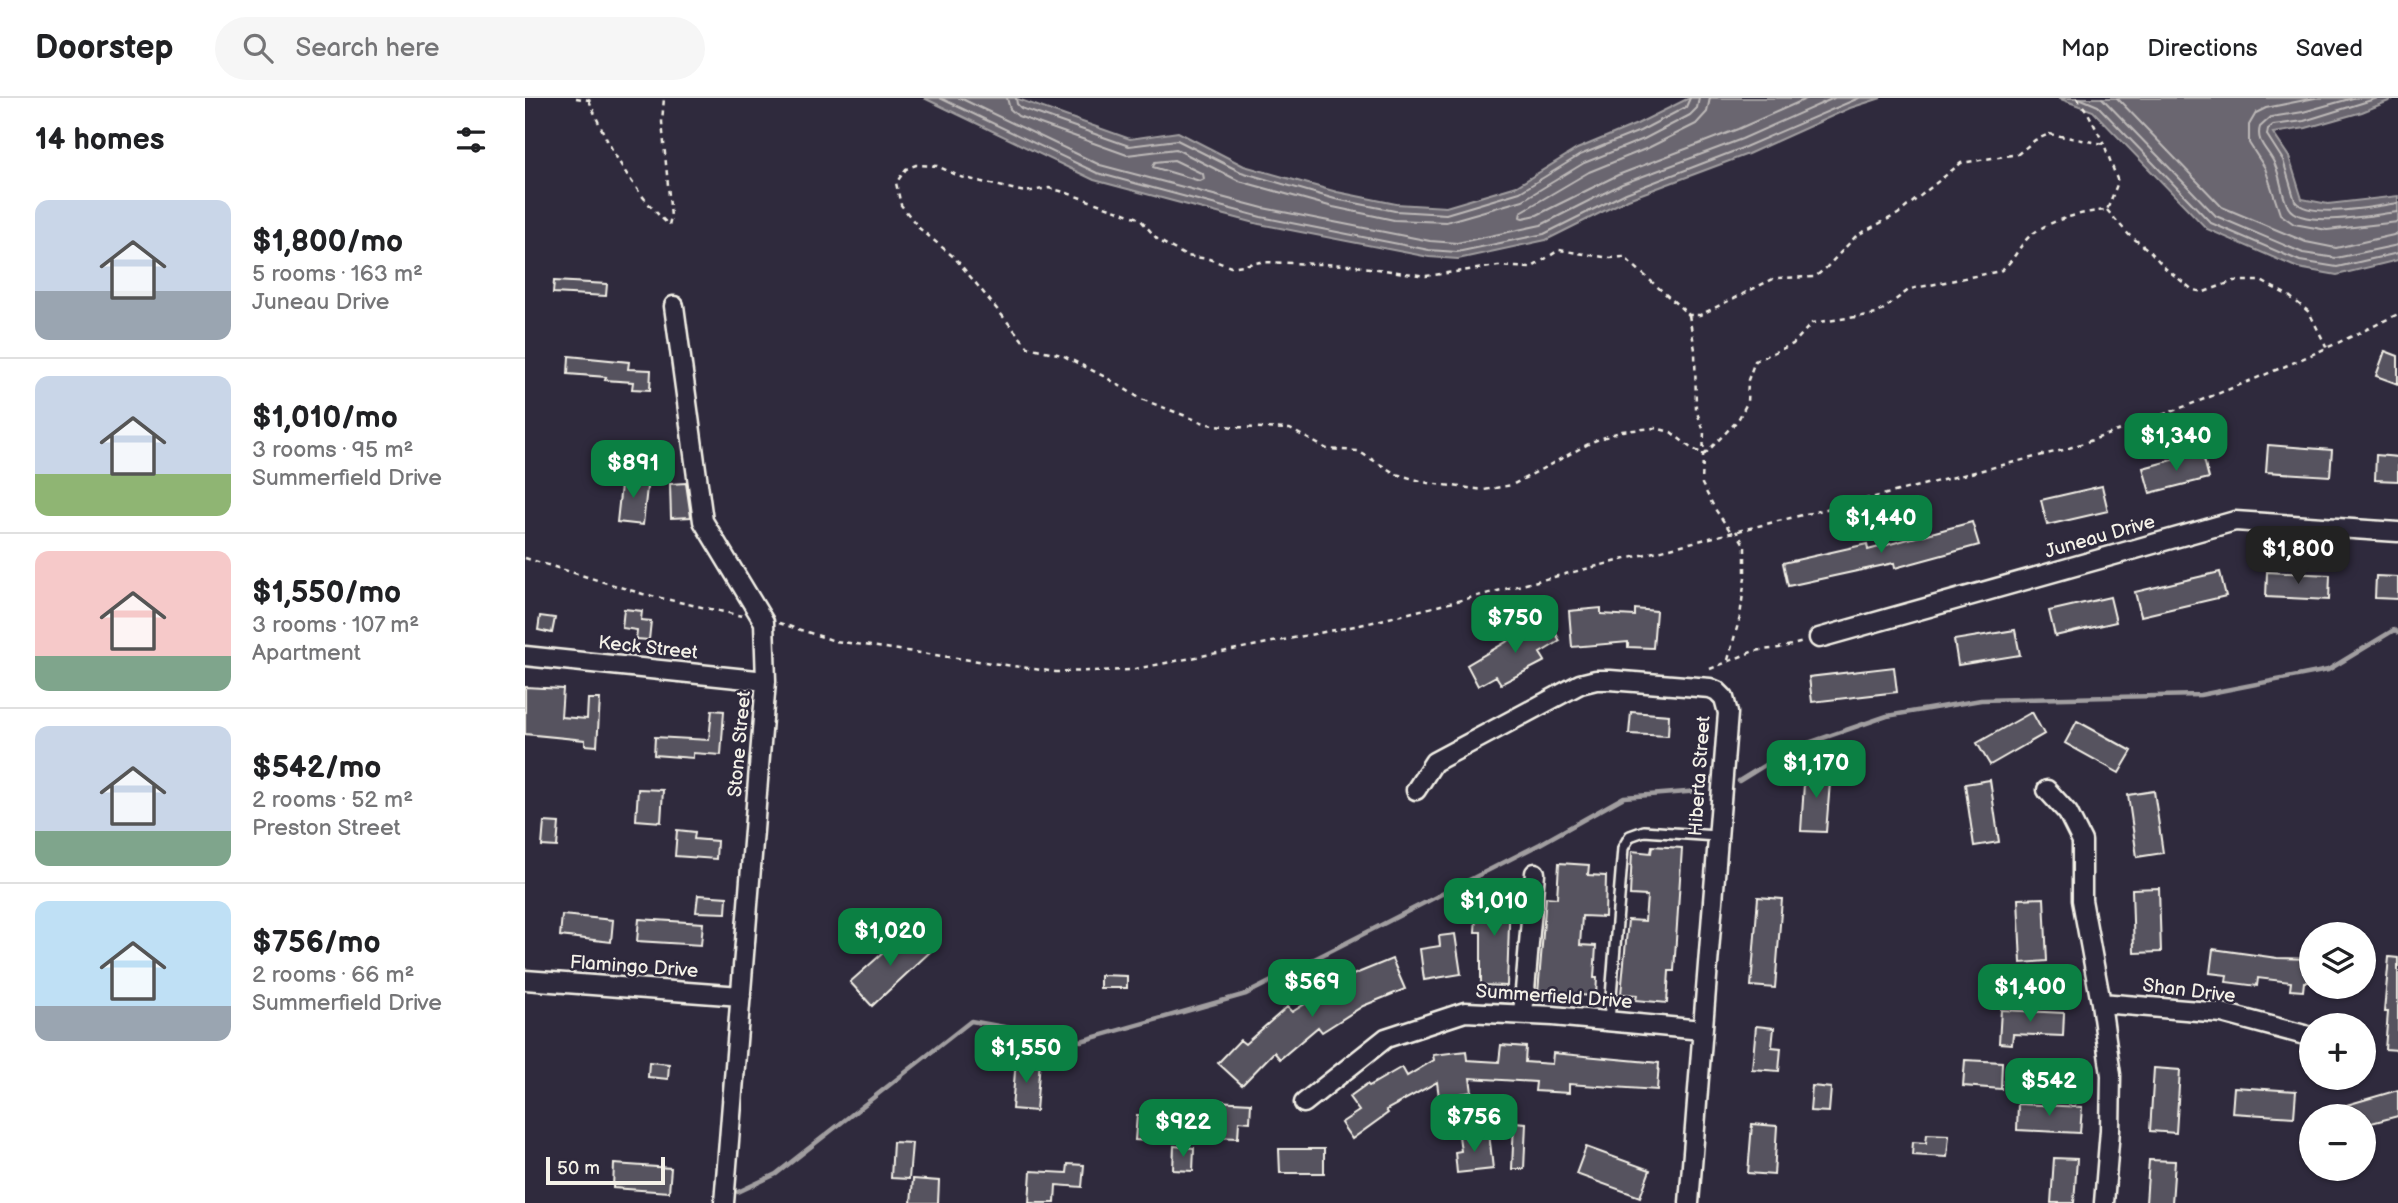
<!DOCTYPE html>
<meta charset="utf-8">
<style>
:root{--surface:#fff;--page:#f6f6f6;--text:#202124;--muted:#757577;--line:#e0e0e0;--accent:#0b8043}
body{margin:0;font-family:"Balsamiq Sans",sans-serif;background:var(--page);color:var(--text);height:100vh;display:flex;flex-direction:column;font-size:26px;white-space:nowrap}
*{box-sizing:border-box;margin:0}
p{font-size:23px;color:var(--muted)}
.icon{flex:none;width:38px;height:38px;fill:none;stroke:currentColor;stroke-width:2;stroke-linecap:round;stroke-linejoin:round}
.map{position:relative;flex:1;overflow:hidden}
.panel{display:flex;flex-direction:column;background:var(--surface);width:525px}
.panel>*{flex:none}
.tools{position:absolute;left:1774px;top:824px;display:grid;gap:14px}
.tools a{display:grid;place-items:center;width:77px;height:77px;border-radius:50%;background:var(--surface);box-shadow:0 2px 5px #0004;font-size:35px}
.scale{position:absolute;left:21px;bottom:18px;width:119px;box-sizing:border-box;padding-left:7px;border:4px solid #f4f1e8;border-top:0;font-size:19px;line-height:24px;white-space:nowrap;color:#f4f1e8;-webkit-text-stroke:5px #2f2a3d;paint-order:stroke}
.price{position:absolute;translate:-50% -60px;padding:0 16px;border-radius:14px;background:var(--accent);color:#fff;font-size:23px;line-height:46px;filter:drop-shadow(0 2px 4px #0008)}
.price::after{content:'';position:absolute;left:50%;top:42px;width:21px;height:16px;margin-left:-10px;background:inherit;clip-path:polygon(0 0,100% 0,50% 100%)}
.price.active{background:#222;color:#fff}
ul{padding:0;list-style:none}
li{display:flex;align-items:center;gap:21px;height:175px;padding:0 35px}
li+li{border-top:2px solid var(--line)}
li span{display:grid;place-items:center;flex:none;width:196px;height:140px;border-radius:14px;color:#555}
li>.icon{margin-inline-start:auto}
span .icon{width:84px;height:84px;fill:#fffc;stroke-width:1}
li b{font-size:30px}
h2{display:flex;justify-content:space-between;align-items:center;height:84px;padding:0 35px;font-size:30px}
header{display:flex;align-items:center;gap:42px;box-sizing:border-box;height:98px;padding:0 35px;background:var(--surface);border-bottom:2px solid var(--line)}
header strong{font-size:33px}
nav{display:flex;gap:38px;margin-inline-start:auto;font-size:24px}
.search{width:490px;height:63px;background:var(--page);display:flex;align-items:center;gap:18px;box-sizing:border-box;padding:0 24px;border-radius:38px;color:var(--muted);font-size:26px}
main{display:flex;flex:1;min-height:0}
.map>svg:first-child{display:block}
</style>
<header>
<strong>Doorstep</strong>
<div class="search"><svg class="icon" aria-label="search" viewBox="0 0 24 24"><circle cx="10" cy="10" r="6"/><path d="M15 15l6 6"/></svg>Search here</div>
<nav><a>Map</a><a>Directions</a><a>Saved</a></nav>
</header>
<main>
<section class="panel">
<h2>14 homes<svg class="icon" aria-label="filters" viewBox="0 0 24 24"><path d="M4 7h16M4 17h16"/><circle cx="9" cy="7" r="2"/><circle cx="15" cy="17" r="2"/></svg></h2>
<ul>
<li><span style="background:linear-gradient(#c9d6e8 65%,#9aa5b1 0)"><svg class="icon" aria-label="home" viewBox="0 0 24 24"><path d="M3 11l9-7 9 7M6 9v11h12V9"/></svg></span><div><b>$1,800/mo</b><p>5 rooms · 163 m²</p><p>Juneau Drive</p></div></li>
<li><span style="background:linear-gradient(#c9d6e8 70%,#8fb573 0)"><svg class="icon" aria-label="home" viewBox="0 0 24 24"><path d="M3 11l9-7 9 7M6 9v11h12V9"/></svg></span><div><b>$1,010/mo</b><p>3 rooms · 95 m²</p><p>Summerfield Drive</p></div></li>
<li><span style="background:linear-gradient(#f6c9c9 75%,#7fa58c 0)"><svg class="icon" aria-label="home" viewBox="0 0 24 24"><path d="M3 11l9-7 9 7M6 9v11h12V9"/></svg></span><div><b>$1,550/mo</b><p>3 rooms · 107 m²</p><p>Apartment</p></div></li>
<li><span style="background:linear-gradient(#c9d6e8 75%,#7fa58c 0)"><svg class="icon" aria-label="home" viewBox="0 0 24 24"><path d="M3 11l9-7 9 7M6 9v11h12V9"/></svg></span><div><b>$542/mo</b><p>2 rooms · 52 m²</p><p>Preston Street</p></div></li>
<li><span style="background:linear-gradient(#bfe0f5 75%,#9aa5b1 0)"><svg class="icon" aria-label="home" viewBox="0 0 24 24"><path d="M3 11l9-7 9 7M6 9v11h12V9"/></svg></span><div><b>$756/mo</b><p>2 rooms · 66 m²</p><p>Summerfield Drive</p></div></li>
</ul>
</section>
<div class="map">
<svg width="1873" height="1105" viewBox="0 0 1873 1105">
<rect width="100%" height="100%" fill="#2f2a3d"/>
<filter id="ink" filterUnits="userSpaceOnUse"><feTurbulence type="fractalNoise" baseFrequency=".0143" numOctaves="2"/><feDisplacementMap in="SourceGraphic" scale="14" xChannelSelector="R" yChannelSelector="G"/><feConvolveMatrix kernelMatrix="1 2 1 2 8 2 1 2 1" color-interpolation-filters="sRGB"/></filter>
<g filter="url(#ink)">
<path fill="#6a6670" stroke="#a19ea0" stroke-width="2" d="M399 0H490L605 41 653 34 719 68 812 94 871 106 921 109 992 88 1052 51 1112 26 1164 0H1356L1325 10 1223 56 1103 101 1021 142 933 161 904 159 734 126 569 82Z
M1533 0H1871L1837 14 1781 30 1748 35 1764 59 1777 101 1803 106 1873 98V162L1812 177 1773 170 1682 131 1568 13Z"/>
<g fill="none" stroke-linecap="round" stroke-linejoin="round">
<path stroke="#bdb9b8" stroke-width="2" d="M415 0 572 75 736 119 904 152 932 154 1019 136 1101 95 1220 49 1334 0
M435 0 575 67 738 110 905 143 932 145 1016 127 1097 86 1217 41 1309 0
M482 0 485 11 493 18 602 57 651 51 714 83 808 109 869 122 921 124 998 102 1059 65 1119 41 1165 17 1172 10 1174 0
M491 0 492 6 496 10 604 48 652 42 716 74 810 101 870 113 921 116 995 94 1055 57 1115 33 1161 9 1165 0
M1185 0 1182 14 1171 26 1123 50 1064 74 996 114 995 119 998 120 1012 117 1093 77 1213 31 1283 0
M1554 0 1573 8 1686 125 1775 163 1812 169 1873 155
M1577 0 1691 118 1778 155 1811 160 1873 147
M1592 0 1697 109 1781 144 1811 150 1873 136
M1790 0 1741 10 1731 15 1724 27V45L1740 70 1755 116 1769 126 1802 132 1873 124
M1828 0 1778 14 1746 19 1735 29C1730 45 1745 53 1750 67 1756 80 1756 96 1763 109 1776 132 1850 116 1873 114
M1853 0 1779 23 1748 27 1743 31 1742 37 1758 62 1770 103C1784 122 1851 108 1873 105
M649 62 678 76 679 81 675 83 628 69 630 64Z"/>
<path stroke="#a19ea0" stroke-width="4.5" d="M1214 683 1266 651 1362 618 1456 602 1675 597 1803 572 1869 532 1873 535
M213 1094 251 1076 446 923 556 943 721 896 1015 746 1099 699 1174 693"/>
</g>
<path fill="#56525f" stroke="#f4f1e8" stroke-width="2" d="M29 183 82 186 81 198 28 195Z
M1860 253 1873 258V286L1851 278Z
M44 258 104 264 103 271 126 272 125 292 107 291 108 284 80 282 81 279 43 276Z
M1743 347 1807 352 1805 378 1741 374Z
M1677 354 1684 380 1625 395 1618 370Z
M1851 357 1873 359V383L1850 382Z
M81 358 97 363 94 375 78 370Z
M97 378 123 380 118 427 92 424Z
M161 385 166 419 146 420 145 386Z
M1577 388 1583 413 1522 427 1516 402Z
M1447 424 1454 447 1370 470 1369 465 1263 488 1258 465 1342 446 1343 452Z
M1695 474 1701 498 1616 518 1610 494Z
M1742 474 1805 477 1804 502 1741 499Z
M1851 478 1873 479V501L1850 500Z
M1585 499 1591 524 1530 538 1524 513Z
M1076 510V516L1110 518V511L1131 513 1128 550 1103 549V544L1047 549 1044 513Z
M99 511 117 513 116 522 126 523 124 542 111 541 112 532 97 530Z
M15 518 30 520 27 535 13 532Z
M1022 520 1035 543 1015 555 1020 563 976 586 971 578 953 588 942 567Z
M1490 532 1495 557 1433 567 1429 542Z
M1369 569 1372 594 1287 604 1284 579Z
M0 589 38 591 36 619 62 621 63 601H75L72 648 60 647V642L0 636Z
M187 612 199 613 196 657 168 655V660L129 657 130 639 184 642Z
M1106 614 1144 617 1143 638 1104 636Z
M1507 614 1519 636 1465 667 1452 645Z
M1552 623 1607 653 1594 675 1540 645Z
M1280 670 1306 672 1301 734 1276 733Z
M1465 682 1474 744 1449 748 1440 686Z
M113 691 138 692 136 724 111 722Z
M1629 693 1638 755 1612 759 1603 697Z
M19 724 34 725 32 749 17 748Z
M152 732 170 734 169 741 192 743 191 761 150 758Z
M1127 748 1157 750 1149 873H1144L1142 905 1111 902 1112 897 1096 896 1103 822 1120 823 1122 798 1105 797 1107 753 1126 755Z
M1034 765 1064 767 1063 777 1081 778 1080 819 1057 818 1055 847 1071 848 1069 880H1072L1071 898 1013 895 1021 799 1032 800Z
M1634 790 1636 854 1609 855 1607 791Z
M962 794 985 795 982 888 956 887V834H950L952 802H962Z
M173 797 202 799 201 815 171 814Z
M1233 799 1257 801 1250 890 1226 888Z
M1519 800 1522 863 1496 865 1493 801Z
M37 817 88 822 86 844 35 838Z
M114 821 178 825 176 847 112 843Z
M384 832 405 854 347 908 325 884Z
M930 836 936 876 899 882 895 851 915 848 914 838Z
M1688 851 1752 860 1787 861V884H1779L1778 893 1765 892 1766 884 1733 880 1732 888 1701 884 1702 877 1685 875Z
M1864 859 1873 860V952L1860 951 1863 914H1859Z
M867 861 880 891 838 908 797 934 793 929 755 961 749 954 717 987 693 965 715 942 720 946 762 909 767 914 823 879Z
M575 877 602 878V890H575Z
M1476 912 1539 915 1538 938 1488 936 1487 946 1474 945Z
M1231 928 1249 930 1247 949 1256 950 1254 973 1227 971Z
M976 947 1001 949 1000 964 1027 966 1028 955 1134 965 1132 992 1044 986V995L1010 993 1011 984 945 980 947 994 914 999 912 984 861 1012 863 1015 827 1041 816 1025 834 1013 824 999 842 986 844 988 877 969 882 978 909 962 908 957 941 953 942 962 974 964Z
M491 961 515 962 511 1013 487 1011Z
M1440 962 1477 964 1476 991 1438 988Z
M124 964 144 966 143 981 123 979Z
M1629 970 1655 972 1651 1035 1625 1033Z
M1287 988 1306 990 1304 1014 1285 1013Z
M1709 989 1771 993 1769 1019 1707 1015Z
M1873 992V1018L1839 1027V1018H1794V1015Z
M690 1003 726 1005 725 1024 714 1023 713 1040 689 1039Z
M1493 1006 1557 1009 1555 1035 1492 1032Z
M612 1017 640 1019 638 1044 610 1042Z
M989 1024 1001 1025 999 1071H987Z
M1227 1026 1252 1028 1249 1077 1223 1075Z
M964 1035 968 1071 932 1075 930 1054 936 1053 934 1038Z
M1402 1036 1424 1037 1422 1059 1387 1057 1388 1044 1401 1045Z
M368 1044 387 1045 384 1081 366 1080Z
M649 1048 669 1050 668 1073 648 1072Z
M1061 1049 1125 1072 1115 1099 1051 1076Z
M754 1051H799V1075H755Z
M1529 1060 1552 1061 1549 1105H1526Z
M1624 1062 1650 1063 1647 1105H1621Z
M89 1066 146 1070 144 1094 88 1090Z
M543 1066 559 1067 557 1089 531 1087 530 1105H504L506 1073 542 1075Z
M388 1081 414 1083 413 1105H386Z"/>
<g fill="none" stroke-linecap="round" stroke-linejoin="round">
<defs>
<path id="lane" d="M1084 923 1098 750 1105 738 1119 733 1191 738"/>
<path id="street" d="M149 208 178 423 239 524 241 583 199 1105
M1294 540 1710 423 1873 434
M0 558 241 583
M891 692 909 664 1055 586 1071 582H1085L1185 590 1192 593 1199 600 1203 615 1164 1105
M1522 692 1543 715 1557 743V802L1576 905 1586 977 1585 1032 1579 1105
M0 882 216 898
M1576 905 1697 915 1787 939
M998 916 1010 775
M779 1005 861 940 940 914 1028 918 1177 932"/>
</defs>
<use href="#lane" stroke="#f4f1e8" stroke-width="14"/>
<use href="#street" stroke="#f4f1e8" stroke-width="23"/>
<path stroke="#f4f1e8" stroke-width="2.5" stroke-dasharray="5 5" stroke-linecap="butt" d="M51 0 64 2 65 0
M1552 0 1563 15 1579 46
M64 2C82 47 108 94 144 127L146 119 137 24 139 0
M1524 36 1579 46 1593 84 1582 112C1557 114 1517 123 1500 143 1491 154 1487 165 1475 173L1385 191 1352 216 1287 225 1268 246 1230 263 1223 282 1222 305 1213 322 1180 356 1167 351 1146 334 1130 330 1097 333 1069 343 987 387 959 392 903 385 871 376 833 353 802 351 765 331 709 329 682 326 616 301 582 280 537 257 503 249 430 160 394 130 376 107 371 85 381 71 391 67 412 68 436 79 500 94 524 90 539 94 614 120 633 142 661 158 684 161 706 169 736 164 824 167 901 178 973 168 1006 170 1034 152 1085 160 1099 159 1164 217H1175L1250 180 1290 179 1301 170 1332 137 1373 116 1436 65 1493 56 1510 42Z
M1582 112 1604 137 1625 153 1640 170 1668 192 1679 194 1709 183H1736L1764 198 1784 214 1802 250
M1164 217 1170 252 1171 312 1179 333 1177 386 1190 411 1206 434
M0 460 118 496 217 518
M254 525 310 543 531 574 605 572 840 526 1538 352C1653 313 1765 270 1873 216
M1203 562 1215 519 1220 479V448L1211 433
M1185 571 1229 553 1254 550 1279 544"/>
<use href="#lane" stroke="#2f2a3d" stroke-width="9"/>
<use href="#street" stroke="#2f2a3d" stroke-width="18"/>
</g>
</g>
<g text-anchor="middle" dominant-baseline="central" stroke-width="5" stroke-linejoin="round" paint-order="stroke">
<g font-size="19" fill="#f4f1e8" stroke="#2f2a3d">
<text transform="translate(1575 439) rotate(-16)">Juneau Drive</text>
<text transform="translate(123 550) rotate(6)">Keck Street</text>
<text transform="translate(215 646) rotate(-85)">Stone Street</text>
<text transform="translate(1175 678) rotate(-86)">Hiberta Street</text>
<text transform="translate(109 869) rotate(4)">Flamingo Drive</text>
<text transform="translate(1664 893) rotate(7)">Shan Drive</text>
<text transform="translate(1029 899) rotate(4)">Summerfield Drive</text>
</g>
</g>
</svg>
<div class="tools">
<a><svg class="icon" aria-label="layers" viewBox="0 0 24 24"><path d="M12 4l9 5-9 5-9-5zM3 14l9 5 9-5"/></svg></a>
<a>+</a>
<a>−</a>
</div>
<div class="scale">50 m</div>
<b class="price" style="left:1651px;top:375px">$1,340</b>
<b class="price" style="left:108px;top:402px">$891</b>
<b class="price" style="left:1356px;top:457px">$1,440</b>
<b class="price active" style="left:1773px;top:488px">$1,800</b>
<b class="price" style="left:990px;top:557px">$750</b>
<b class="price" style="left:1291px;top:702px">$1,170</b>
<b class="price" style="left:969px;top:840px">$1,010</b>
<b class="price" style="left:365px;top:870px">$1,020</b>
<b class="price" style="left:787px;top:921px">$569</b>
<b class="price" style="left:1505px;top:926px">$1,400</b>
<b class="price" style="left:501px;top:987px">$1,550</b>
<b class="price" style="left:1524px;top:1020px">$542</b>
<b class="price" style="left:949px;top:1056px">$756</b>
<b class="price" style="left:658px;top:1061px">$922</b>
</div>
</main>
